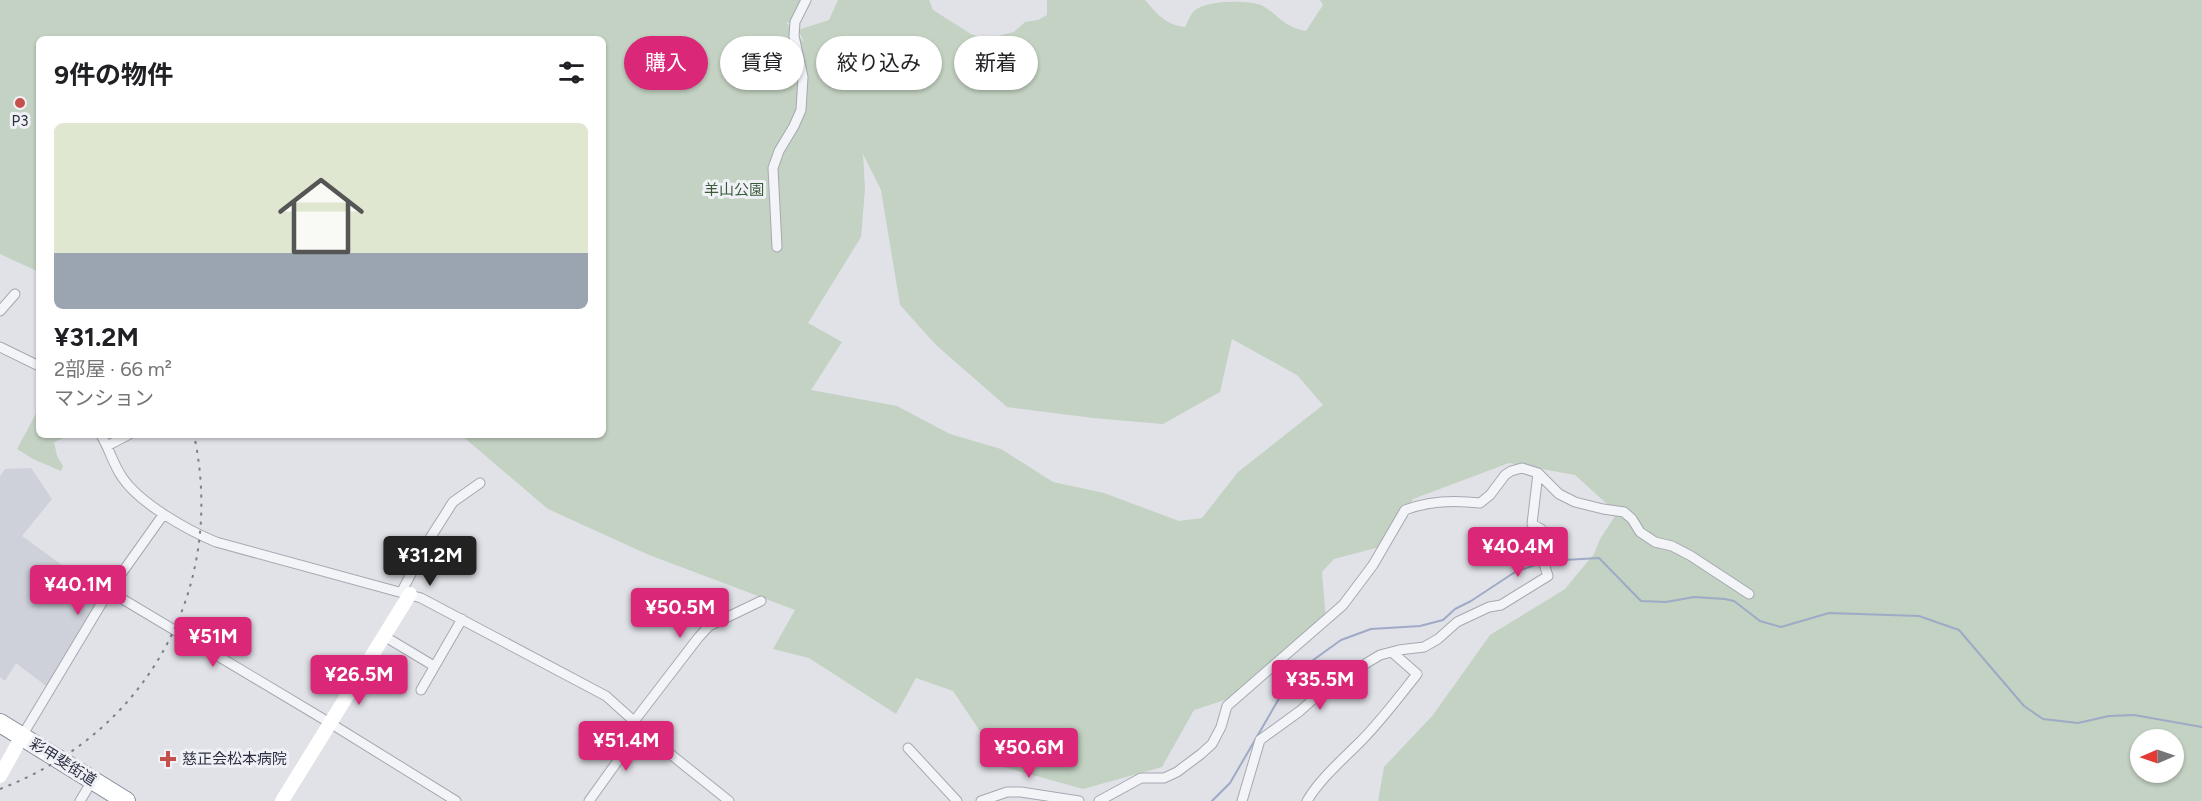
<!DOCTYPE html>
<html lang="ja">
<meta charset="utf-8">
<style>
:root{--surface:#fff;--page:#f6f6f6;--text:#202124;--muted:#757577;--line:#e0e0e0;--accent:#db2777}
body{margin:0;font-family:Figtree,"Noto Sans JP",sans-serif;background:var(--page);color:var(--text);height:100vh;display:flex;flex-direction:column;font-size:22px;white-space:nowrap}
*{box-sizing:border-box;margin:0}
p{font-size:20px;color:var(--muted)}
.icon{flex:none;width:33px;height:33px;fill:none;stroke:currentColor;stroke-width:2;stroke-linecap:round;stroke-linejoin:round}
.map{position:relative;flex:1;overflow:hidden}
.sheet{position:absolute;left:36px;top:36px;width:570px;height:402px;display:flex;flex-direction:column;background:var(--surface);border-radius:9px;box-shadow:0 2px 4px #0004}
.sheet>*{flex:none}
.guide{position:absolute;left:624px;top:36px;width:570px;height:54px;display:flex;gap:12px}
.needle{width:39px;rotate:268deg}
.tools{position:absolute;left:2130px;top:729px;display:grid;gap:12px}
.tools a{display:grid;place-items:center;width:54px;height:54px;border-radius:50%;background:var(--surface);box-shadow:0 2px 4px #0004;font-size:30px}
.price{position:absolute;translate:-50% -51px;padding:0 14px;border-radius:6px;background:var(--accent);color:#fff;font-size:20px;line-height:39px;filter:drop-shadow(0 2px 3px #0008)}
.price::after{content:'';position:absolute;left:50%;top:36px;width:18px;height:14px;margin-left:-9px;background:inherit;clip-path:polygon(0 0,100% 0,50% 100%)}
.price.current{background:#222;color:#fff}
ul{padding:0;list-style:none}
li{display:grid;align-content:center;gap:12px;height:318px;padding:0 18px}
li+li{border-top:2px solid var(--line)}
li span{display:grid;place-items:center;height:186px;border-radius:9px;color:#555}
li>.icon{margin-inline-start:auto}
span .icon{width:108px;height:108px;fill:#fffc;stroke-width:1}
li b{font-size:26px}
h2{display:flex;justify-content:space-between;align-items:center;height:72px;padding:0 18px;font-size:26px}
.chip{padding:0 21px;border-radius:27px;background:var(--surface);box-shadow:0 2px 4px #0004;font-size:21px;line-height:54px}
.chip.current{background:var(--accent);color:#fff}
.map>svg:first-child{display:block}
</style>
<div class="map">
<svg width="2202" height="801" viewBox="0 0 2202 801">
<rect width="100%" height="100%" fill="#e1e2e8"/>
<path fill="#cfd1da" d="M31 468 52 499 22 536 106 597 50 689 16 663 5 681 0 677V476L5 469Z"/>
<path fill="#c3d2c2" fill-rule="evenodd" d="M0 0H802L791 23 786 22 805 43 798 30 829 20 838 0H929L933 10 971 34 985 39 1014 32 1025 22 1038 20 1047 15V0H1145C1157 14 1166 25 1185 27 1188 22 1190 15 1194 11 1206 0 1245 0 1261 5 1281 16 1281 26 1306 31L1323 5 1320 0H2202V801H1378L1384 767 1433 715 1490 635 1565 589 1594 554 1600 539 1617 513 1575 475 1509 463 1413 499 1387 545 1334 559 1322 572 1326 622 1228 699 1194 710 1162 767 1083 789 1004 767 953 691 916 678 896 714 809 658 773 649 795 610 649 555 548 509 461 435H603V39H39V272L0 254ZM863 154 881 190 900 305 936 345 1007 407 1093 418 1163 424 1220 392 1232 339 1297 375 1323 405 1238 472 1202 518 1179 521 1104 493 1053 482 1001 449 950 434 897 406 811 390 842 342 808 323 861 237 865 189ZM2140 740H2174V772H2140Z
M39 408V435H71L54 442 57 456 63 466 61 471 33 459 17 449Z"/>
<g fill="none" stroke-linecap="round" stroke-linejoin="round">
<path stroke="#9eaac6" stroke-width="2" d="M1547 561 1599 558 1641 601 1666 602 1694 597 1725 599 1734 601 1760 621 1781 627 1829 613 1919 616 1959 630 2024 706 2043 719 2078 723 2109 716 2134 715 2202 727
M1212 801 1230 783 1284 690 1298 671 1341 640 1371 629 1420 626 1443 620 1455 609 1471 601 1515 572 1541 563"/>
<defs>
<path id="street" d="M777 247 773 168 779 151 794 126 801 110 803 77 794 36 795 22 806 0
M0 311 15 294
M0 347 39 366
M101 435C109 448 113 464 122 477 139 503 187 530 216 542L421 598 606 696 674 757 729 801
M107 446 128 435
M109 591 330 723 456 801
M402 591 427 543 453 502 480 483
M384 636 434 666
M421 690 462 619
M635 720 698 638 709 626 761 601
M22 736 109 591 163 515
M908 748 957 801
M80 801 92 781
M589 801 642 727
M981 801 1007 792H1021L1079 801
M1099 801 1141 778H1164L1177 772 1201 754 1212 744 1221 727 1227 706 1343 605 1373 565 1405 510C1428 501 1455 500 1480 503L1490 495 1505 475 1511 471 1522 468 1538 473 1559 494 1575 502 1603 509 1624 512 1632 519 1640 532 1655 542 1672 546 1691 556 1749 594
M1242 801 1260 740 1300 711 1327 687 1380 655 1399 650 1424 647 1438 639 1457 622 1489 607 1501 605 1548 576 1536 540 1541 529 1532 524 1538 473
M1307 801C1320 779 1342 760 1360 742 1381 721 1399 697 1417 674L1393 653"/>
<path id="highway" d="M0 723 126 801"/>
</defs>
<use href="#street" stroke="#a6a8b2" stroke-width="11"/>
<use href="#highway" stroke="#898d9e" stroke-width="20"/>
<use href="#street" stroke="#f3f4f7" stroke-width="9"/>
<path stroke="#fff" stroke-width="14" d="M0 776 22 736
M282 801 410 594"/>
<use href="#highway" stroke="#fff" stroke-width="18"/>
<path stroke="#7b7f91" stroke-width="2" stroke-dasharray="3 6" stroke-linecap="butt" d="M0 789C147 733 227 589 194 435"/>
</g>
<g fill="#c5514d" stroke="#f0f1f6" stroke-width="2">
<circle cx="20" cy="103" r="6"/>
<path d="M165 750h6v6h6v6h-6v6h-6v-6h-6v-6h6z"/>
</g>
<g text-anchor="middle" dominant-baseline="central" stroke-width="6" stroke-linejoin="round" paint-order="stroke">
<g font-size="15" fill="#2a2e3f" stroke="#f0f1f6">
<text x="20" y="121">P3</text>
<text x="182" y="759" text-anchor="start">慈正会松本病院</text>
</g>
<g font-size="15" fill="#395a38" stroke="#f0f1f6">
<text x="734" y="190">羊山公園</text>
</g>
<g font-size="15" fill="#2a2e3f" stroke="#f0f1f6">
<text transform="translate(63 762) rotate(32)">彩甲斐街道</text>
</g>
</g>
</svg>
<div class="tools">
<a><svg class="needle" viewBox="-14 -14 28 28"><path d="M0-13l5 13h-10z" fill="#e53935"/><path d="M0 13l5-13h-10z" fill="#757577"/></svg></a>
</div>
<b class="price" style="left:1518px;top:578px">¥40.4M</b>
<b class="price current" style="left:430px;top:587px">¥31.2M</b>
<b class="price" style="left:78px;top:616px">¥40.1M</b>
<b class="price" style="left:680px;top:639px">¥50.5M</b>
<b class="price" style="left:213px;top:668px">¥51M</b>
<b class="price" style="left:359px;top:706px">¥26.5M</b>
<b class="price" style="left:1320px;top:711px">¥35.5M</b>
<b class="price" style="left:626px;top:772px">¥51.4M</b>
<b class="price" style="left:1029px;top:779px">¥50.6M</b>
<div class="guide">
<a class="chip current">購入</a>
<a class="chip">賃貸</a>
<a class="chip">絞り込み</a>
<a class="chip">新着</a>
</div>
<section class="sheet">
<h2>9件の物件<svg class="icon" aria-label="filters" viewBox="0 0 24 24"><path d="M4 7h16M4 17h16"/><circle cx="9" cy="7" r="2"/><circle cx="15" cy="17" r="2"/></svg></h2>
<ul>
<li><span style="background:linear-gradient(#dfe7d0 70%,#9aa5b1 0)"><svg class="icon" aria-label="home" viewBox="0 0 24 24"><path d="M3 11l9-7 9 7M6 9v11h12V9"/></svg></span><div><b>¥31.2M</b><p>2部屋 · 66 m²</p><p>マンション</p></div></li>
</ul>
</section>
</div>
